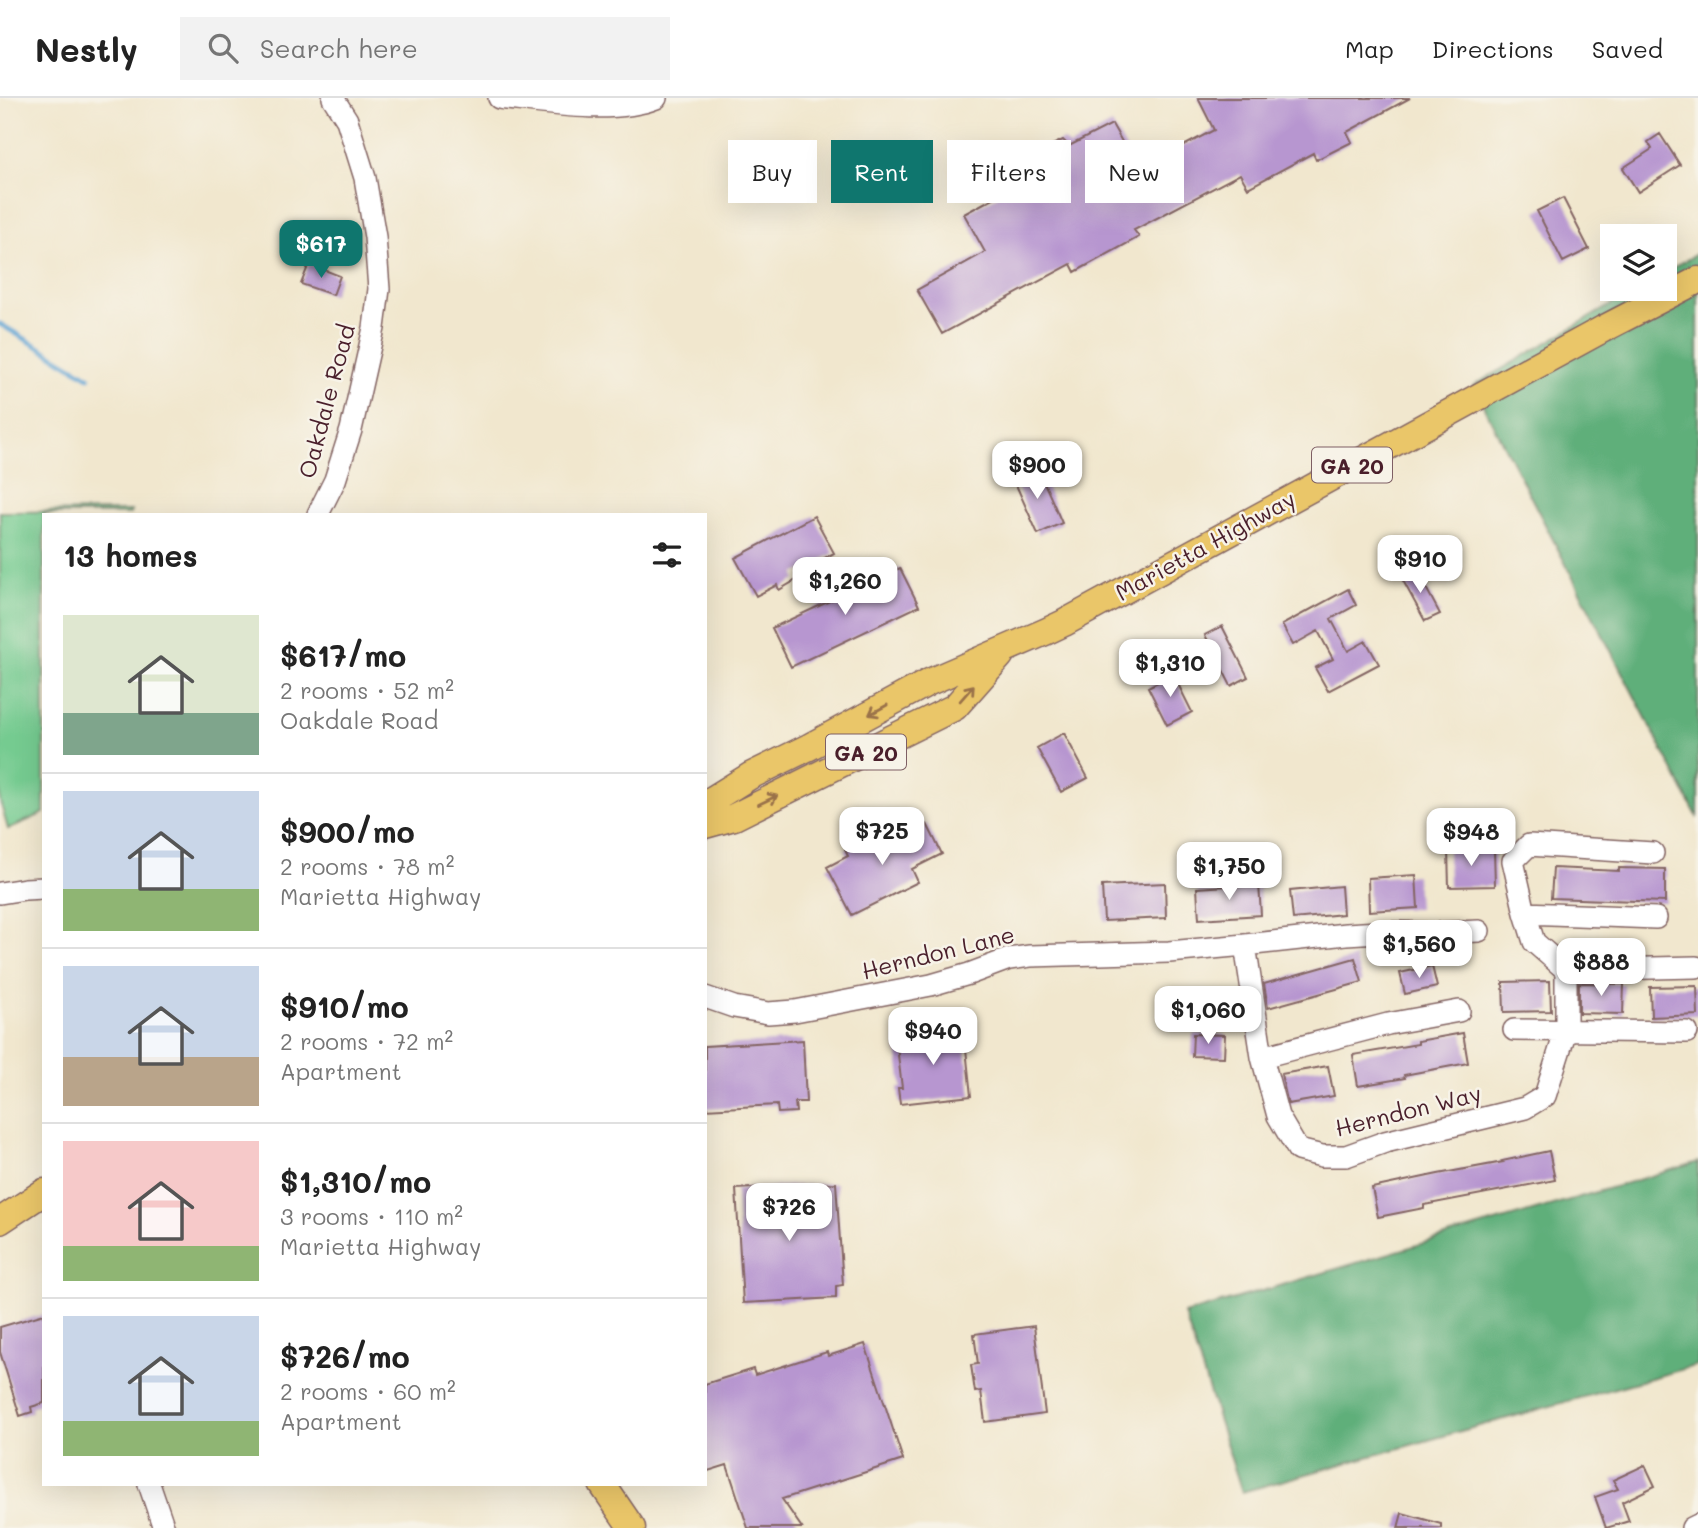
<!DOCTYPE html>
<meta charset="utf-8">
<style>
:root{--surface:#fff;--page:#f2f2f2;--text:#222;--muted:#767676;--line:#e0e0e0;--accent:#0f766e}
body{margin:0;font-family:Mali,sans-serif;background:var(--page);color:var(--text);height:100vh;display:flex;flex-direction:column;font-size:26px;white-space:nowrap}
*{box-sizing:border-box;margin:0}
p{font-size:23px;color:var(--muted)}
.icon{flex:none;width:38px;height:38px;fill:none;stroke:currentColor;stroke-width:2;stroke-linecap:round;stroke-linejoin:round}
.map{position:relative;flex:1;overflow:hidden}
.side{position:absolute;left:42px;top:415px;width:665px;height:973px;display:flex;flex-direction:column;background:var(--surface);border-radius:0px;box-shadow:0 7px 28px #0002}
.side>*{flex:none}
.guide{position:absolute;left:728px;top:42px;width:665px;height:63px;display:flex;gap:14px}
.buttons{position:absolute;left:1600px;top:126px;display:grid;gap:14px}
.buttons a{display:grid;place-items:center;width:77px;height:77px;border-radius:0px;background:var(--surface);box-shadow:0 7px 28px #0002;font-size:35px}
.price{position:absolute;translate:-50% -60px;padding:0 16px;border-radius:14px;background:#fff;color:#222;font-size:23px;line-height:46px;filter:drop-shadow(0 2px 4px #0008)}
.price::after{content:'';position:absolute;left:50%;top:42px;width:21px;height:16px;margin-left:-10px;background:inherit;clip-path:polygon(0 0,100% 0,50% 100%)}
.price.on{background:var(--accent);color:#fff}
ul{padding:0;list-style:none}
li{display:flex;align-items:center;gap:21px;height:175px;padding:0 21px}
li+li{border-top:2px solid var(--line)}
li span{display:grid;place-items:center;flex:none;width:196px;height:140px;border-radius:0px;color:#555}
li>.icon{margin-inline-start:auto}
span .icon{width:84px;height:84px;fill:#fffc;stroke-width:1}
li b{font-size:30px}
h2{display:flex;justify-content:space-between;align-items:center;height:84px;padding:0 21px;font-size:30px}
.pill{padding:0 24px;border-radius:0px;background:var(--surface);box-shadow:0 7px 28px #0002;font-size:24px;line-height:63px}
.pill.on{background:var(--accent);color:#fff}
header{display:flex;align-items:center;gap:42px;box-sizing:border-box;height:98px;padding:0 35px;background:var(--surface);border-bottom:2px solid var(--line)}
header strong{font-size:33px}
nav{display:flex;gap:38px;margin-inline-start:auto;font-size:24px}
.search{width:490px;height:63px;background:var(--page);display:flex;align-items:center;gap:18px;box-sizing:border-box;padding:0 24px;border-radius:0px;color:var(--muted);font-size:26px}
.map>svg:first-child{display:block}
</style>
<header>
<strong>Nestly</strong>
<div class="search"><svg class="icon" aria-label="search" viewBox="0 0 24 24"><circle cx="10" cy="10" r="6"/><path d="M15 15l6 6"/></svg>Search here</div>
<nav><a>Map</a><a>Directions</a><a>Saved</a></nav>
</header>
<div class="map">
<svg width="1698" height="1430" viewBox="0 0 1698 1430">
<rect width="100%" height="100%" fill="#f7f3e8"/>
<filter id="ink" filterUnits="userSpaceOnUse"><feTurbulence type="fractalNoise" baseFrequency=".0143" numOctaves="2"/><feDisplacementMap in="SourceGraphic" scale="14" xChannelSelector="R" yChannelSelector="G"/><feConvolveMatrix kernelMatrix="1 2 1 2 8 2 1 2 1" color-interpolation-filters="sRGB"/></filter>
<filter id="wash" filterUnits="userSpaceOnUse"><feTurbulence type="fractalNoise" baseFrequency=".00686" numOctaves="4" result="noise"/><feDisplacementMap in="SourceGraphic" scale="28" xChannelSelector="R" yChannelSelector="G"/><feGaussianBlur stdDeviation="1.57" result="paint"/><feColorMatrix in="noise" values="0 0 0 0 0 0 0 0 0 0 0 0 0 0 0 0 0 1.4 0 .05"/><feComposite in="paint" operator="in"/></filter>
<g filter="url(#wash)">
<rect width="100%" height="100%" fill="#f1e7ce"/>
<path fill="#74cb90" stroke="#5f755e" stroke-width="2" d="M131 413 130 416H44V715L8 731 0 703V414Z"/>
<path fill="#5faf7a" stroke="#546752" stroke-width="2" d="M1698 155V720L1473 288 1638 191H1664V175Z
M1698 1064V1267L1242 1394 1184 1216Z"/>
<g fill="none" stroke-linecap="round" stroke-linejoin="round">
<path stroke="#5da3d3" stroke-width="5" d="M0 226 89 279"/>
</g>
<g id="blocks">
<path fill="#b796d0" d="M1198 0H1410L1347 34 1352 44 1316 62 1313 55 1248 90 1240 76 1134 132 1139 139 1075 174 1071 166 942 236 917 192 985 154 964 116 999 97 995 89 1052 58 1050 48 1063 42 1069 48 1112 26 1138 72 1214 32Z
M1660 36 1680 67 1638 94 1623 70 1652 51 1648 44Z
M1563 100 1589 151 1563 164 1537 113Z
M309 166 340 178 333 197 301 186Z
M1029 370 1036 385 1043 382 1062 425 1038 436 1012 378Z
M814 418 834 455 795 476 796 482 779 492 777 487 756 498 735 460Z
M900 470 919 508 791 569 772 530Z
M1416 471 1440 516 1425 523 1401 479Z
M1348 491 1356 507 1331 521 1348 553 1366 543 1379 566 1328 593 1315 570 1333 561 1318 533 1293 547 1282 527Z
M1222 528 1248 579 1231 588 1205 537Z
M1173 576 1192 614 1167 627 1148 589Z
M1064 635 1088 680 1061 694 1037 650Z
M927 726 942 756 912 771 918 784 852 817 827 769 848 758 845 752 865 742 867 746 890 734 894 742Z
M1494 751 1495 788 1449 789 1448 752Z
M1553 770 1619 773V770L1665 771V804L1551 800Z
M1416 777 1418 810 1369 813 1368 780Z
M1165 785 1166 820 1104 823 1102 788Z
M1259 786 1261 817 1199 821 1197 790Z
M1341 788 1343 816 1293 821 1290 793Z
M1355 860 1362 884 1268 910 1264 886Z
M1432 868 1437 889 1405 896 1400 875Z
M1550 883 1551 913 1504 914 1503 884Z
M1579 885 1624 886 1623 916 1579 915Z
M1697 888 1698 917 1651 919 1650 889Z
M964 932 971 998 900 1006 898 990H902L896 940Z
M1463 935 1468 965 1404 977 1405 980 1358 988 1353 957 1418 946V943Z
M1193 936 1225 937 1224 959 1192 958Z
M803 942 806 1004H795L796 1014 778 1015 777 1007 705 1011V948Z
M1328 968 1334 998 1288 1006 1281 976Z
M1549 1053 1555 1082 1424 1107V1110L1378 1119 1372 1090 1438 1076 1503 1064 1502 1063Z
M836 1085 843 1187 836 1188V1200L743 1205 736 1091Z
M44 1216V1305L31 1309 32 1314 20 1318 0 1254V1229Z
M1034 1228 1045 1316 985 1324 981 1293 975 1294 971 1267 978 1266 974 1236Z
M865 1246 903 1362 782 1401 802 1430H748L727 1367 705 1374V1286L753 1271 755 1277 827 1254 828 1258Z
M1645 1367 1655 1388 1622 1404 1629 1423 1606 1430 1595 1399 1618 1391 1613 1382Z
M1402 1415 1441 1426V1430H1398Z"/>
</g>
</g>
<g filter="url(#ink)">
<use href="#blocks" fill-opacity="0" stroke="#846564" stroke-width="2"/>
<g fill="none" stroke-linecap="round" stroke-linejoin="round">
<defs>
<path id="minor" d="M499 0C545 5 613 17 656 0
M318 416 335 382 351 332 374 230 379 191 375 139 365 80 347 22 333 0
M0 795 25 791 44 790
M1525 815 1656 820
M1245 847 1262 959 1278 1018 1298 1052 1322 1058H1346L1385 1044 1525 1010 1545 998 1566 932V872L1534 844 1525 815 1513 763 1529 747 1653 755
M1566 872 1696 869
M705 899 734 909 768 915 795 913 931 887 969 876 1009 861 1030 858 1169 854 1245 847 1346 836 1379 834 1435 835 1479 833
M1514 932 1687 934
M1262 959 1388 926 1459 913
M149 1386 164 1430
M1692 1430 1698 1427"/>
<path id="major" d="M705 706 750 678 809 649 929 584 1045 534 1064 525 1603 231 1698 182
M705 727 734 719 955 609 1000 558
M0 1123 44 1094
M602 1386 632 1430"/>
</defs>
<use href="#minor" stroke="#846564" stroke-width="24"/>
<use href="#major" stroke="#846564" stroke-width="29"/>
<use href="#minor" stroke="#fff" stroke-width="21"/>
<use href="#major" stroke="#eac669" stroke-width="26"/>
</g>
<defs><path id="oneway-shaft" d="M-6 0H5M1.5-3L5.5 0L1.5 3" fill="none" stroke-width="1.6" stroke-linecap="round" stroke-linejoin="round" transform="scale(1.75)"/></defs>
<g stroke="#9a724a">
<use href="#oneway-shaft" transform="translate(967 595) rotate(-49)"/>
<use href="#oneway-shaft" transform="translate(878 612) rotate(151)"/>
<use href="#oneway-shaft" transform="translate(768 702) rotate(-26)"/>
</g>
</g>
<g text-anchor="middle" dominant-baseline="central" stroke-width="5" stroke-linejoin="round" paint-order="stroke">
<g fill="#f7f3e8" stroke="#7e5f64" stroke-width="2">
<rect x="1312" y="349.5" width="80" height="35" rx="5"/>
<rect x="826" y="636.5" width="80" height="35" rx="5"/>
</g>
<g font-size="21" font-weight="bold" fill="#4a1f2b">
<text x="1352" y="367">GA 20</text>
<text x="866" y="654">GA 20</text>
</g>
<g font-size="23" fill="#4a1f2b" stroke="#f7f3e8">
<text transform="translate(326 303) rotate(-75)">Oakdale Road</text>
<text transform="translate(1205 447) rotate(-29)">Marietta Highway</text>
<text transform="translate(938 854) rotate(-14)">Herndon Lane</text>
<text transform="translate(1408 1012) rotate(-14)">Herndon Way</text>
</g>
</g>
</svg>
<div class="buttons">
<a><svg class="icon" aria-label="layers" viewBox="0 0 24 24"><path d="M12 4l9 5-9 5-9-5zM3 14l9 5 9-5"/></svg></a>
</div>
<b class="price on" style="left:321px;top:182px">$617</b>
<b class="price" style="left:1037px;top:403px">$900</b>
<b class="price" style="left:1420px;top:497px">$910</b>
<b class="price" style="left:845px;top:519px">$1,260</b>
<b class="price" style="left:1170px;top:601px">$1,310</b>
<b class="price" style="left:882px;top:769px">$725</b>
<b class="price" style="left:1471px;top:770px">$948</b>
<b class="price" style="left:1229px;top:804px">$1,750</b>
<b class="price" style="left:1419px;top:882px">$1,560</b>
<b class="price" style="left:1601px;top:900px">$888</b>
<b class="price" style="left:1208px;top:948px">$1,060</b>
<b class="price" style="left:933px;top:969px">$940</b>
<b class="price" style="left:789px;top:1145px">$726</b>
<div class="guide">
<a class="pill">Buy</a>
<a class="pill on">Rent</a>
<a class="pill">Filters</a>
<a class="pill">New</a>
</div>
<section class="side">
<h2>13 homes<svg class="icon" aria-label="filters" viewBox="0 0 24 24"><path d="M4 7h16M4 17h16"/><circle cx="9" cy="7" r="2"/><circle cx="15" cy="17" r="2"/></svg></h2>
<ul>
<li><span style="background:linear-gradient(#dfe7d0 70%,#7fa58c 0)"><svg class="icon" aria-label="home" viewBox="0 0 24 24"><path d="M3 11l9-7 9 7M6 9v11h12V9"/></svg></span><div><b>$617/mo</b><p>2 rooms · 52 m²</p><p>Oakdale Road</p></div></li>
<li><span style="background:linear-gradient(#c9d6e8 70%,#8fb573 0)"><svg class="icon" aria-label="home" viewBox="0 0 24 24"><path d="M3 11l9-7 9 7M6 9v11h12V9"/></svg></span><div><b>$900/mo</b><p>2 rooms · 78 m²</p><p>Marietta Highway</p></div></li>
<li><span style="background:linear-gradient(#c9d6e8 65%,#b9a48a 0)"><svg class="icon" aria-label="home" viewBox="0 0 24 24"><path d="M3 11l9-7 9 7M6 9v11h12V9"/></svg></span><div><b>$910/mo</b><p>2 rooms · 72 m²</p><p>Apartment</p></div></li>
<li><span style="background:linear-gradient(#f6c9c9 75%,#8fb573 0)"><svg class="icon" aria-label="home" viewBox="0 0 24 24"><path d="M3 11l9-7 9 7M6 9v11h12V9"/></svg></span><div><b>$1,310/mo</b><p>3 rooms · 110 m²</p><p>Marietta Highway</p></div></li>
<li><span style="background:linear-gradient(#c9d6e8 75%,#8fb573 0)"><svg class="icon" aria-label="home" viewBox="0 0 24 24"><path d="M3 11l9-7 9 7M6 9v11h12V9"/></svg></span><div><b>$726/mo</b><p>2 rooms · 60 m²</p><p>Apartment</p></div></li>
</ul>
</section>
</div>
